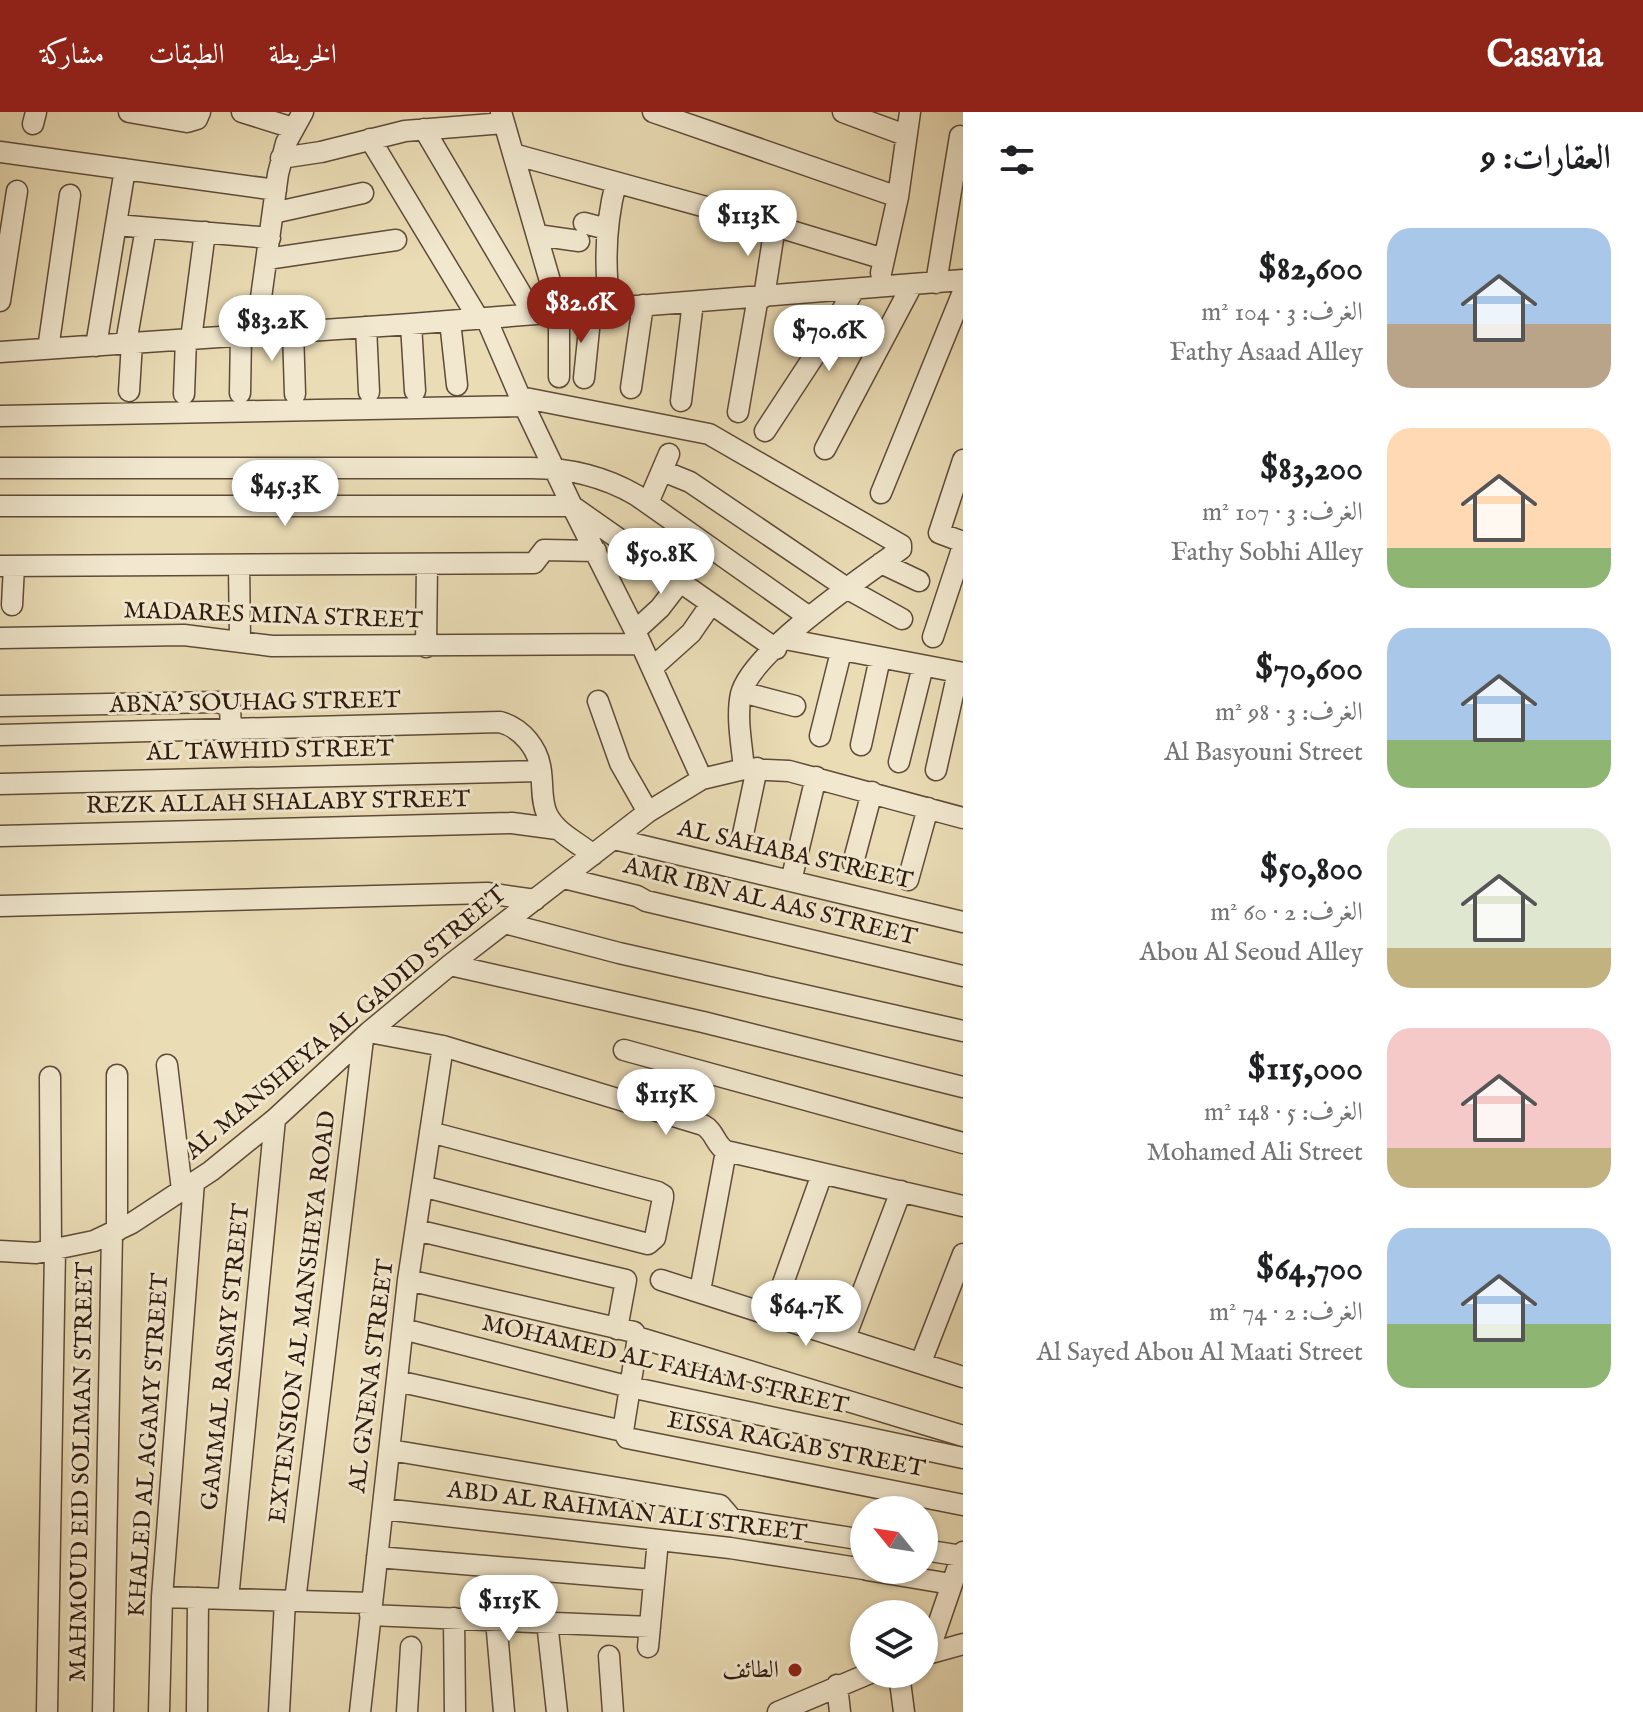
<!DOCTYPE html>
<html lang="ar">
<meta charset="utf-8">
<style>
:root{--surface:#fff;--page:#f2f2f2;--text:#202124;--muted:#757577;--accent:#8f2418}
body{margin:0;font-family:"IM FELL English",Amiri,serif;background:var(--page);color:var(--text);direction:rtl;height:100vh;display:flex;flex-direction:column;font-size:30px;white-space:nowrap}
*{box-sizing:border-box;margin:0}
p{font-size:26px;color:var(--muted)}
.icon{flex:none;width:44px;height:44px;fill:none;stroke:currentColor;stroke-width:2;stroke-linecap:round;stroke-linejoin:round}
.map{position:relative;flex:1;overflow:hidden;direction:ltr}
.side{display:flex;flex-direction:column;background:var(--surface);width:680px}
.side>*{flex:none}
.needle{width:52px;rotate:300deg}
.controls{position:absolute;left:850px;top:1384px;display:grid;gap:16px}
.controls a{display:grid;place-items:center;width:88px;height:88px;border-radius:50%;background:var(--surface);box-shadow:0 2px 6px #0004;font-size:40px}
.price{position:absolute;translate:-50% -68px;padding:0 18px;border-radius:28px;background:#fff;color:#222;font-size:26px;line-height:52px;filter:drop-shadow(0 2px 4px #0008)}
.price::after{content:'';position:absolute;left:50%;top:48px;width:24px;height:18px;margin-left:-12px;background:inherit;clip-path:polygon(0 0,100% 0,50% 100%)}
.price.active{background:var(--accent);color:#fff}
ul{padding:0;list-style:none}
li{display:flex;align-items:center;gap:24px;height:200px;padding:0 32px}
li span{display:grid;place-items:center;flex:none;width:224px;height:160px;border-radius:24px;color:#555}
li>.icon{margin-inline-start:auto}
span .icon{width:96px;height:96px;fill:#fffc;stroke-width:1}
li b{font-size:34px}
h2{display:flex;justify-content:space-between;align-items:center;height:96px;padding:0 32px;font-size:34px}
header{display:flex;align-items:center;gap:48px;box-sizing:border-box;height:112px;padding:0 40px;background:var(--accent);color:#fff}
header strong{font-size:38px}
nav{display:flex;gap:44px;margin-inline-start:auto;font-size:28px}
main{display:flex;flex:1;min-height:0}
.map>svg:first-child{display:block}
</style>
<header>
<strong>Casavia</strong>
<nav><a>الخريطة</a><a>الطبقات</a><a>مشاركة</a></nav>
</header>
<main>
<section class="side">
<h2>العقارات: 9<svg class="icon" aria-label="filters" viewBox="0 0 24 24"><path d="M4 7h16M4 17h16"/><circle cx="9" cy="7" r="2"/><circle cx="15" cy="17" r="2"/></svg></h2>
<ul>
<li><span style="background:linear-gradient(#a9c7e8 60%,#b9a48a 0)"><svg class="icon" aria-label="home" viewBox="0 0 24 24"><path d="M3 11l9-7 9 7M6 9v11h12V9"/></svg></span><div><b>$82,600</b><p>الغرف: 3 · 104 m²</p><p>Fathy Asaad Alley</p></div></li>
<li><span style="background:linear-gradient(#ffd9b3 75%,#8fb573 0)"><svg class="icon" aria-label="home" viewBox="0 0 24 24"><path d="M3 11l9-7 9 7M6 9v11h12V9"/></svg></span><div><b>$83,200</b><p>الغرف: 3 · 107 m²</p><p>Fathy Sobhi Alley</p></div></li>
<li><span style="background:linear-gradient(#a9c7e8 70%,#8fb573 0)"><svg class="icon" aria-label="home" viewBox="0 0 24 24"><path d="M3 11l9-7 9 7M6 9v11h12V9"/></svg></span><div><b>$70,600</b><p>الغرف: 3 · 98 m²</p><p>Al Basyouni Street</p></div></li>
<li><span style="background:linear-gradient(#dfe7d0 75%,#c2b280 0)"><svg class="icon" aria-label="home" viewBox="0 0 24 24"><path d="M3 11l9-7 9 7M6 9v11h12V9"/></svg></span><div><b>$50,800</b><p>الغرف: 2 · 60 m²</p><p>Abou Al Seoud Alley</p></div></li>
<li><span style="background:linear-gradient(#f6c9c9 75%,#c2b280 0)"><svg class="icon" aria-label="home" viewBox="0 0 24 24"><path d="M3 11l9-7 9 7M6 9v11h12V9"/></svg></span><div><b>$115,000</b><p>الغرف: 5 · 148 m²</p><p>Mohamed Ali Street</p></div></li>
<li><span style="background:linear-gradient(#a9c7e8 60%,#8fb573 0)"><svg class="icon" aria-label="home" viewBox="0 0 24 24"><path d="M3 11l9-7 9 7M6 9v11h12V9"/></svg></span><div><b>$64,700</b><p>الغرف: 2 · 74 m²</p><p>Al Sayed Abou Al Maati Street</p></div></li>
</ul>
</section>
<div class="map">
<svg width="963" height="1600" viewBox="0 0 963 1600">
<rect width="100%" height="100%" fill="#eadcb5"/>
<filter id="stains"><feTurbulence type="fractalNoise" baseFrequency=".0025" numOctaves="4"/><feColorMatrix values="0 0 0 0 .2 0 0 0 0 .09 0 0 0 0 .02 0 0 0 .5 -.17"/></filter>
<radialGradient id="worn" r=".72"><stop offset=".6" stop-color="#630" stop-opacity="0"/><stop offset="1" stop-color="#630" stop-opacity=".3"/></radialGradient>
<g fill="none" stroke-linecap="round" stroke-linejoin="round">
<defs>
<path id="minor" d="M129 0 187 10 197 7 200 0
M242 0 293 16
M501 0 559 200V265
M653 0 898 85
M843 0 905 23
M33 12 36 0
M424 17 533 202
M370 27 478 206
M0 40 276 78
M513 42 775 114 884 147
M281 46 321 40 405 19 504 11
M273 101 363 81
M584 111 607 117
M116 113 270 126
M537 123 579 129
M267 147 396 128
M881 161 898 85 910 0
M936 171 960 24
M764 185 775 114
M0 189 17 79
M610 196C604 153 605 113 616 71
M486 206 520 285 572 394 635 519 702 667
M450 209 457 273
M411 212 415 279
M366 215 369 280
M293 219 295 282
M256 222 278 62 286 31 303 0
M191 227 205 120
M126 231 146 116
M96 234 125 57
M48 237 70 83
M0 240 411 212 963 168
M584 266 591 198
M631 276 643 193
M129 279 132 231
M240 281 241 223
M184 282 186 227
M520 285 709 322 901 433V437C863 465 752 539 741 582 736 605 742 634 744 657
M681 289 693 190
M738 300 758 185
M0 304 525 294
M765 319 822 232 854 178
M825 337 912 173
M963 348 939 421 963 430
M0 356H531C569 356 603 364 636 383L809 505
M663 359 690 370 848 477 902 507
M881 381 963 180
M648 391 669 342
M0 394H572L776 537
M881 451 919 469
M239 453 240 529
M0 454 534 451 544 438 596 439
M12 493 14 454
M635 519 660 496 680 470
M933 525 963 434
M0 526 184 523 272 534 641 532
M785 527 963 561
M426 535 427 452
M652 556 691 521 711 492
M742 580 795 594
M598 589 620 651 648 700
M0 594 218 590 230 595 231 618
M0 623 500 610C522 616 539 637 541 660 543 674 541 689 547 702 556 721 578 730 593 743
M820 624 841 540
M861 633 880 546
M899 650 923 554
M936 658 958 560
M0 672 541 659
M0 724 512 711 557 717
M614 727 963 810
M742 727 757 656
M853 751 872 680
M564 766 637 784 646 789 963 864
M908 768 928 696
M791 769 816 665
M0 794 487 781 535 788
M505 811 619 841 963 919
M450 853 703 910 963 975
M369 920 443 934 703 1013C715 1019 715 1033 726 1039L963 1094
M624 938 963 1031
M167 953 182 1078
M50 965 51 1139
M422 1074 648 1132 655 1126 663 1086V1083L658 1080 430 1020
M416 1118 626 1168 617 1217
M117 1119V963
M0 1139 36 1141 94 1129 132 1111 211 1059 275 1007 369 920 450 853 648 700 702 667 744 657 789 659 963 706
M408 1168 634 1220 637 1225 963 1324
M661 1168 963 1265
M700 1179 726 1039
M772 1202 822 1062
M403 1217 630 1275 963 1346
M845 1226 901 1079
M921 1250 963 1142
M397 1269 623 1319
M623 1319 627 1326 963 1393
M623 1319 638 1225
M390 1338 720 1393 732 1407 864 1428
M383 1397 730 1436 864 1457
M924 1438 962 1444
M377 1445 654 1468
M867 1458 951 1472
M162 1485 371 1491
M228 1487 275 1007
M295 1489 363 927
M370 1503 650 1515
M454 1506 455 1600
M496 1508 504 1600
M547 1510 557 1600
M648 1535 658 1428
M928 1542 963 1440
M924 1543 963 1532
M609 1544 613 1600
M899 1562 904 1600
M837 1573 840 1600
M47 1600 55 1138
M103 1600 112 1121
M159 1600 162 1485 194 1070
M197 1600 198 1486
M279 1600 285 1489
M360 1600 408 1168 443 934
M407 1600 411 1535
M778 1600 868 1562"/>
</defs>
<use href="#minor" stroke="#5e4b38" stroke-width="23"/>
<use href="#minor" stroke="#f1e8cf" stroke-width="20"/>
</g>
<circle fill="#8f2418" stroke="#f1e8cf" stroke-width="3" cx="795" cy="1558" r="8"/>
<g text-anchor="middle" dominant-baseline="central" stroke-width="6" stroke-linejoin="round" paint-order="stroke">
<g font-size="24" fill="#301b0f" stroke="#f1e8cf">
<text transform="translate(273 504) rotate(2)">MADARES MINA STREET</text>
<text transform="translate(255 591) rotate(-1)">ABNA' SOUHAG STREET</text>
<text transform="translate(270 639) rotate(-1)">AL TAWHID STREET</text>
<text transform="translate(278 691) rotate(-1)">REZK ALLAH SHALABY STREET</text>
<text transform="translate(795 743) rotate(13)">AL SAHABA STREET</text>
<text transform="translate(770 790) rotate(14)">AMR IBN AL AAS STREET</text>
<text transform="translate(346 911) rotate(-40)">AL MANSHEYA AL GADID STREET</text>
<text transform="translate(303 1205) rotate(-83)">EXTENSION AL MANSHEYA ROAD</text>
<text transform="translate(226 1245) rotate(-84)">GAMMAL RASMY STREET</text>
<text transform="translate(665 1253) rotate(13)">MOHAMED AL FAHAM STREET</text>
<text transform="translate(372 1264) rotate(-83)">AL GNENA STREET</text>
<text transform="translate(149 1333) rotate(-86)">KHALED AL AGAMY STREET</text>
<text transform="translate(796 1333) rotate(11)">EISSA RAGAB STREET</text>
<text transform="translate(82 1360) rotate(-89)">MAHMOUD EID SOLIMAN STREET</text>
<text transform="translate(627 1400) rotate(7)">ABD AL RAHMAN ALI STREET</text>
</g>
<g font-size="24" fill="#301b0f" stroke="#f1e8cf" text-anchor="end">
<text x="779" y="1558">الطائف</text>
</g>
</g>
<rect width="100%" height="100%" filter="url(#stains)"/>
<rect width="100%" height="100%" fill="url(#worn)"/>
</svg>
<div class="controls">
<a><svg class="needle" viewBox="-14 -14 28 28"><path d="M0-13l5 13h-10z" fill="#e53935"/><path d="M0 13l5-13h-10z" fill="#757577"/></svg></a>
<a><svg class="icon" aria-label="layers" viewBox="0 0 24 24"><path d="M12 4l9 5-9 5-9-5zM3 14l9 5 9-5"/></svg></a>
</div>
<b class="price" style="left:748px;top:146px">$113K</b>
<b class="price active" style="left:581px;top:233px">$82.6K</b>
<b class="price" style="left:272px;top:251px">$83.2K</b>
<b class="price" style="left:829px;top:261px">$70.6K</b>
<b class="price" style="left:285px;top:416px">$45.3K</b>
<b class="price" style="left:661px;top:484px">$50.8K</b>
<b class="price" style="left:666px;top:1025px">$115K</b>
<b class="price" style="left:806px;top:1236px">$64.7K</b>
<b class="price" style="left:509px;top:1531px">$115K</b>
</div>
</main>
